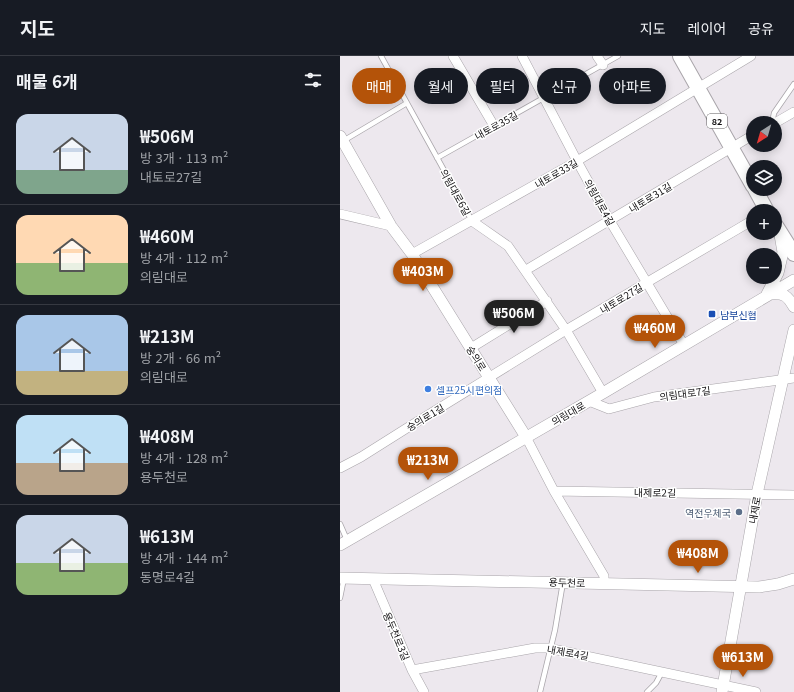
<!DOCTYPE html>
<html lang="ko">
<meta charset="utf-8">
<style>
:root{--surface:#171b24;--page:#242831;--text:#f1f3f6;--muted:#9ea1a6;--line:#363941;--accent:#b45309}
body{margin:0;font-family:Georgia,"Noto Sans KR",serif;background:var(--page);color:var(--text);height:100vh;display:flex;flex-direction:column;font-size:15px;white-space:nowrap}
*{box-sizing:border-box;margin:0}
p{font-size:13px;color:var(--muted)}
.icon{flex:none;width:22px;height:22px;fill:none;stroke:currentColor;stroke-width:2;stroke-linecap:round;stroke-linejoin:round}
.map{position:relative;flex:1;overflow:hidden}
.sheet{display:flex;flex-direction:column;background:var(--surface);width:340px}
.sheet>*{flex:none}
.banner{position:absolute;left:12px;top:12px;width:380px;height:36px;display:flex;gap:8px}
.needle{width:26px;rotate:217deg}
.tools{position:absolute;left:406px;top:60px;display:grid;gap:8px}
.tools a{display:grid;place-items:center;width:36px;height:36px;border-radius:50%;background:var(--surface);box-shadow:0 2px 10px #0003;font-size:20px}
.price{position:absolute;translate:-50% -34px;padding:0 9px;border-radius:14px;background:var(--accent);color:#fff;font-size:13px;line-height:26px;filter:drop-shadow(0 1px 2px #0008)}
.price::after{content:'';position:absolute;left:50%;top:24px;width:12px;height:9px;margin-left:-6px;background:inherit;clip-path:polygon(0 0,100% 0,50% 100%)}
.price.on{background:#222;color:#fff}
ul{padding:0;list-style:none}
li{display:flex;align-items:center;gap:12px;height:100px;padding:0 16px}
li+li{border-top:1px solid var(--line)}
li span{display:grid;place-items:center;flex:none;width:112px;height:80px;border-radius:12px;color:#555}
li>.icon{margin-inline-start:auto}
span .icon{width:48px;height:48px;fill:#fffc;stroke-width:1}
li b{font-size:17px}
h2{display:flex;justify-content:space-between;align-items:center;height:48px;padding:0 16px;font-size:17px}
.chip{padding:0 14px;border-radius:18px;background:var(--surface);box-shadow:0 2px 10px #0003;font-size:14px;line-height:36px}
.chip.on{background:var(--accent);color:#fff}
header{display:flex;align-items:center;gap:24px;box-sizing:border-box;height:56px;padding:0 20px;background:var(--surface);border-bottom:1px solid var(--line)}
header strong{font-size:19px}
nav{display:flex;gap:22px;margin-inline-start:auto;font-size:14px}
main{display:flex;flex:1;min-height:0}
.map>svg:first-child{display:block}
</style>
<header>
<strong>지도</strong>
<nav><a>지도</a><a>레이어</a><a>공유</a></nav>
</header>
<main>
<section class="sheet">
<h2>매물 6개<svg class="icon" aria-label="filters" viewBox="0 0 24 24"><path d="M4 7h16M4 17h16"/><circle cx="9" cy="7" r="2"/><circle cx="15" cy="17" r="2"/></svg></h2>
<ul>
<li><span style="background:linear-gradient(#c9d6e8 70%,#7fa58c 0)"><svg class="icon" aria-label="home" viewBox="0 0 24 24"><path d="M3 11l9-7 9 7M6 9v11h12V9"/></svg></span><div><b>₩506M</b><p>방 3개 · 113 m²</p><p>내토로27길</p></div></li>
<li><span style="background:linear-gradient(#ffd9b3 60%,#8fb573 0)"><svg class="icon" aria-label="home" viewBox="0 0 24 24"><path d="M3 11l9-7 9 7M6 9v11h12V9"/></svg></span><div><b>₩460M</b><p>방 4개 · 112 m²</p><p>의림대로</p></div></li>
<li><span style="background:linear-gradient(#a9c7e8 70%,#c2b280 0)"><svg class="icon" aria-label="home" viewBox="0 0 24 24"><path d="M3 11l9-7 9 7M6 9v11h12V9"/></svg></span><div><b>₩213M</b><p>방 2개 · 66 m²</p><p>의림대로</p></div></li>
<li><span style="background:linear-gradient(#bfe0f5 60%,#b9a48a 0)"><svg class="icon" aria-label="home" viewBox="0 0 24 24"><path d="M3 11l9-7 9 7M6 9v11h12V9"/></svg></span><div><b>₩408M</b><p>방 4개 · 128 m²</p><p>용두천로</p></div></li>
<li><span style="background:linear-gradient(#c9d6e8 60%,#8fb573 0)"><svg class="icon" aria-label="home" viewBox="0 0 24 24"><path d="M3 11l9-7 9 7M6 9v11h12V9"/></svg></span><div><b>₩613M</b><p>방 4개 · 144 m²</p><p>동명로4길</p></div></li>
</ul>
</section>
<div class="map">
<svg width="454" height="636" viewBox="0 0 454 636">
<rect width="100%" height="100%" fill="#ede8ee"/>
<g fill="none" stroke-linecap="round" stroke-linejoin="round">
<defs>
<path id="service" d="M41 0 132 165
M432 67 434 57 454 28
M3 85 67 47
M97 102 278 0
M0 468 7 484
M0 542 4 522
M200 636 215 574 223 526
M307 636 316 627 322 616"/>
<path id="minor" d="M113 0 154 70
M182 0 237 105 270 165 344 289
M257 0 263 9
M435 67 454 56
M0 158 51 170
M132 165 168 190 226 274 263 337
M72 198 237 105 411 0
M186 214 413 79
M131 292 207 245
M249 345 269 353 314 341 454 322
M186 381 214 435 264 520V528
M0 412 21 401 67 372 226 274 413 164
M214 435 454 439
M33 523 72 614 84 636
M72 614 195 592H208L416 636"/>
<path id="tertiary" d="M0 80 51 170 72 198 186 381
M427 238 438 217 443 196 440 179
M430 238C444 237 447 239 454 251
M0 489 263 337 454 224
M0 522 419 531 438 528 454 523
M382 636 417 438 454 274"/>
<path id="primary" d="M340 0 413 130
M415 133 427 155
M435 168 454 198"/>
</defs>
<use href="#service" stroke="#a9a5aa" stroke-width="6"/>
<use href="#minor" stroke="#a9a5aa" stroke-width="10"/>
<use href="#tertiary" stroke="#a9a5aa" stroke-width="12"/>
<use href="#primary" stroke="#a9a5aa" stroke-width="16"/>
<use href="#service" stroke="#fff" stroke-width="4.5"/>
<use href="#minor" stroke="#fff" stroke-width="9"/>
<use href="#tertiary" stroke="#fff" stroke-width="11"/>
<use href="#primary" stroke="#fff" stroke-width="14"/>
</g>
<rect fill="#1a4fb4" stroke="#fff" stroke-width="1.5" x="368" y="254" width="8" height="8" rx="2"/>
<circle fill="#3f7fe0" stroke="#fff" stroke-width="1.5" cx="88" cy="333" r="4"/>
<circle fill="#5c6f8a" stroke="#fff" stroke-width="1.5" cx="399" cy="456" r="4"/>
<g text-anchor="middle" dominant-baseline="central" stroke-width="3" stroke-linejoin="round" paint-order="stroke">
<rect fill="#fff" stroke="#5a585a" stroke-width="1" x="367" y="58" width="20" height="14" rx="3"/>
<g font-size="9" font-weight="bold" fill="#131113">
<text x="377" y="65">82</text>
</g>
<g font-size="10" fill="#131113" stroke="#fff">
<text transform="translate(156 69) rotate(-29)">내토로35길</text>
<text transform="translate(216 117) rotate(-30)">내토로33길</text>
<text transform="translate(116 136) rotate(61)">의림대로6길</text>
<text transform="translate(310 141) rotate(-31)">내토로31길</text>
<text transform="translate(260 146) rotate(61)">의림대로4길</text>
<text transform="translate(281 242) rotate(-31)">내토로27길</text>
<text transform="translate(137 302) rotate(58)">숭의로</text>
<text transform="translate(345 337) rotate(-8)">의림대로7길</text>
<text transform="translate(228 357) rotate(-30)">의림대로</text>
<text transform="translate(85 361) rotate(-31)">숭의로1길</text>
<text transform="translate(315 436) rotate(1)">내제로2길</text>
<text transform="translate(414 454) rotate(-80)">내제로</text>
<text transform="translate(227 526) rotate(2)">용두천로</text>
<text transform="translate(57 580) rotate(67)">용두천로3길</text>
<text transform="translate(228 596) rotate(10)">내제로4길</text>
</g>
<g font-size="10" fill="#164399" stroke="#fff" text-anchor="start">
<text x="380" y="258">남부신협</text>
</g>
<g font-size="10" fill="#366cbe" stroke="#fff" text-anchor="start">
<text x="96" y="333">셀프25시편의점</text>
</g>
<g font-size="10" fill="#4e5e75" stroke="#fff" text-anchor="end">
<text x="391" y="456">역전우체국</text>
</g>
</g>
</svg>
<div class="tools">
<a><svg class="needle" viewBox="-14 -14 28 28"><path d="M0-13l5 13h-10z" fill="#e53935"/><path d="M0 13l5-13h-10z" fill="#9ea1a6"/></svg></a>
<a><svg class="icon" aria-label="layers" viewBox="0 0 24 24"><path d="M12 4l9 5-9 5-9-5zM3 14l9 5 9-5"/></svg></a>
<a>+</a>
<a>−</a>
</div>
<b class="price" style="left:83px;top:236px">₩403M</b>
<b class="price on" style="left:174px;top:278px">₩506M</b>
<b class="price" style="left:315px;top:293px">₩460M</b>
<b class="price" style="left:88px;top:425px">₩213M</b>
<b class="price" style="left:358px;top:518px">₩408M</b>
<b class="price" style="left:403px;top:622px">₩613M</b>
<div class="banner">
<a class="chip on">매매</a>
<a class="chip">월세</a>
<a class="chip">필터</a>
<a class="chip">신규</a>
<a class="chip">아파트</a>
</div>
</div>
</main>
